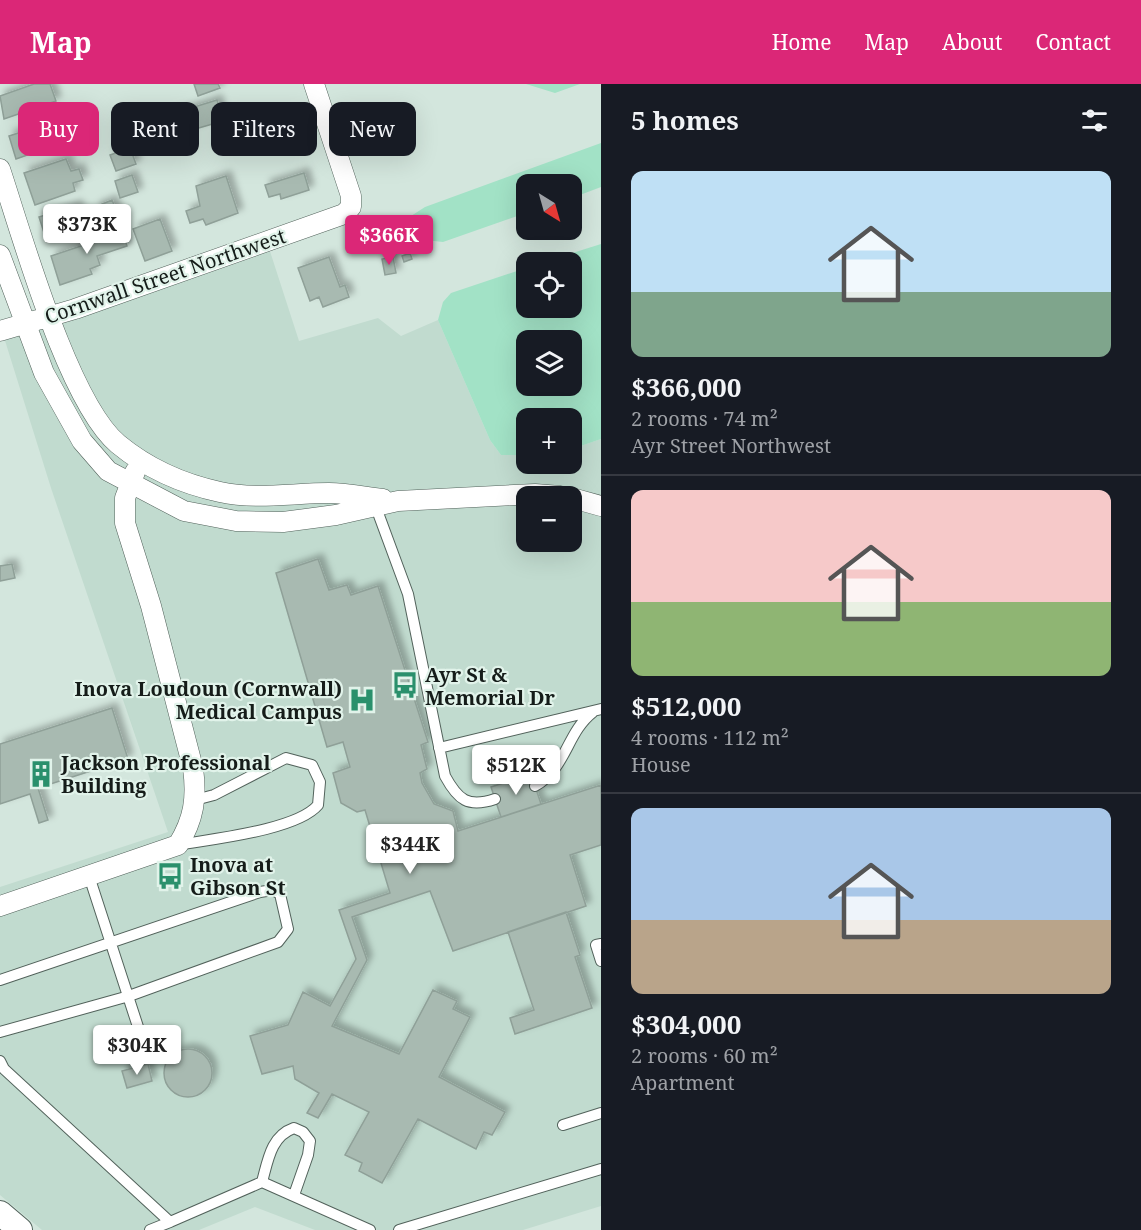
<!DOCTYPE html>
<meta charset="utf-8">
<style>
:root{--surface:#171b24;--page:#20242c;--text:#f1f3f6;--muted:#9ea1a6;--line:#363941;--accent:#db2777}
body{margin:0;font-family:"Noto Serif",serif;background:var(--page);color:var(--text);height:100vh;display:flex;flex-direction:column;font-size:22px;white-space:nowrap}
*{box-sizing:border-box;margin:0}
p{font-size:20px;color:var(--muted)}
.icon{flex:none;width:33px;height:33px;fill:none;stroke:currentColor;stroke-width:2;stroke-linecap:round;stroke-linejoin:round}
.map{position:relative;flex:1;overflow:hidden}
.details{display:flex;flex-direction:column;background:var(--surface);width:540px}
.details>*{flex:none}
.top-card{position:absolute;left:18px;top:18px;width:492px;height:54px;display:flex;gap:12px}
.needle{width:39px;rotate:143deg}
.tools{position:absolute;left:516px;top:90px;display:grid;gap:12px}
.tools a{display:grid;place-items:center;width:66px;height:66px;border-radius:12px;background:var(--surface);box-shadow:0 6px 24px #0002;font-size:30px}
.price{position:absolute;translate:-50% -51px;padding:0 14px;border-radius:6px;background:#fff;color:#222;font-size:20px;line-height:39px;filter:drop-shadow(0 2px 3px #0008)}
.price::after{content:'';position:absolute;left:50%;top:36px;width:18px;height:14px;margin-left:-9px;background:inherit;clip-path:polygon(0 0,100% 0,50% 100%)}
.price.active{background:var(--accent);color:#fff}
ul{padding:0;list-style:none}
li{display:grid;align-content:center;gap:12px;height:318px;padding:0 30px}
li+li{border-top:2px solid var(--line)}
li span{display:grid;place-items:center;height:186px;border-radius:12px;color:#555}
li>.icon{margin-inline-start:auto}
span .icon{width:108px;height:108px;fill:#fffc;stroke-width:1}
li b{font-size:26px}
h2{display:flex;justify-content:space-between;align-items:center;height:72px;padding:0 30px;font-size:26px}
.chip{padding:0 21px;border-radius:12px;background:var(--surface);box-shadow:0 6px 24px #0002;font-size:21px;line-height:54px}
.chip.active{background:var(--accent);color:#fff}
header{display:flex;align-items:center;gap:36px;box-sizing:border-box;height:84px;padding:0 30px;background:var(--accent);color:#fff}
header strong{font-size:28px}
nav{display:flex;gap:33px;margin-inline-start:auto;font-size:21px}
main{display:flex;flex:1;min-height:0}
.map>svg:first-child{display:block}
</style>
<header>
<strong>Map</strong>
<nav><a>Home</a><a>Map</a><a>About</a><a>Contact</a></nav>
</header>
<main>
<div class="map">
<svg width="601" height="1146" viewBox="0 0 601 1146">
<defs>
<filter id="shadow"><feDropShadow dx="5" dy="-5" stdDeviation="3" flood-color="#0004"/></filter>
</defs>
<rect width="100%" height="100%" fill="#d3e6dd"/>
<path fill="#c1dbcf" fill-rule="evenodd" d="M267 158 299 257 378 234 401 252 438 236 490 356 501 371H526V380H572V365L601 355V1122L523 1146H315L255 1123 199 1146H42L0 1111V803L168 748 51 404 2 247ZM526 412H572V458H526Z"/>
<path fill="#a2e2c6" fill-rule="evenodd" d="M526 0H580L555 9Z
M601 59V103L572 114V100H526V129L443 158 425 156 411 149V132L425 123Z
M601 160V355L572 365V334H526V371H501L490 356 438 236 443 218 451 209 526 184V224H572V178H544ZM572 256V302H526V256Z"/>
<path fill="#a8bab1" stroke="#8fa098" stroke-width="1.5" filter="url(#shadow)" d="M34 0H50L56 17 4 35 0 12Z
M194 0H218L220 4 198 12Z
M217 16 223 37 171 52 165 32Z
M81 36 87 51 61 61 56 45Z
M46 40 53 62 16 75 9 52Z
M130 64 136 80 116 87 110 71Z
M66 75 71 87 79 85 83 96 73 99 75 107 35 121 24 89Z
M304 89 309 106 281 115 280 110 269 113 265 101Z
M132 91 138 108 120 114 115 97Z
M226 92 238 129 206 141 203 135 190 139 186 127 200 122 196 102Z
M112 116 119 133 102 141 95 123Z
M77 121 85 146 47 158 39 133Z
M160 135 172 167 145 177 133 145Z
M120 139 127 162 97 172 100 181 90 185 92 190 60 201 51 172 102 155 100 146Z
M410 169 412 175 404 178 402 172Z
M329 173 340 203 345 201 349 213 323 223 319 213 310 217 298 184Z
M393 173 396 189 385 191 382 175Z
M318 475 329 506 347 501 351 511 378 502 428 658 421 661 427 685 420 689 422 699 434 720 453 727 458 747 601 701V761L570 771 586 822 453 867 430 807 352 833 367 876 332 942 399 970 433 906 457 917 453 925 470 933 439 993 505 1028 492 1051 484 1048 476 1065 418 1035 382 1099 359 1087 362 1079 345 1071 369 1028 332 1010 318 1034 307 1029 319 1009 295 995 293 982 262 990 250 952 288 941 303 908 330 922 356 875 339 826 390 809 365 726 357 728 341 719 333 689 350 683 343 658 327 663 276 489Z
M12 480 15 494 0 497V482Z
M112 624 128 675 38 704 48 736 39 739 30 710 0 720V660Z
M531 690 541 720 501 733 491 703Z
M566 828 580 871 575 873 592 924 515 950 510 934 534 926 508 848Z
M164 989a24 24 0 1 1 48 0a24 24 0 1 1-48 0Z
M148 980 152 997 127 1004 122 987Z"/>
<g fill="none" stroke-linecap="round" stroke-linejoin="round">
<defs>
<path id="service" d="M374 418 408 510 445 692C458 716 468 724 495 715
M439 664 601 625
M535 702C567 684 566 649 593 628
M178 761C212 755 297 746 318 721L320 698 312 681 286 674 214 711 195 716
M89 792 140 949
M601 860 596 861 601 877
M0 896 260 808 273 806 280 810 288 845 278 858 129 912 0 948
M0 977 4 985 170 1138 150 1146
M563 1041 601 1029
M262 1098C268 1076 271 1052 294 1044L303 1048 310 1057 308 1071 294 1111
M170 1138 262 1098 370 1146
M399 1146 601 1085"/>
<path id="minor" d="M0 85C22 151 68 318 118 360 147 384 183 400 220 408 257 416 292 409 329 409 347 409 366 413 383 415
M0 171 44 289 82 357 108 387 184 427 236 437 283 438 336 431 398 417 535 410 560 412
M0 247 75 225 344 130 351 123V112L314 0
M572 414 601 422
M0 822 178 761C194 735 197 714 193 684L151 522 125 439V414L135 388"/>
<path id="tertiary" d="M0 1129 20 1146"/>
</defs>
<use href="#service" stroke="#52625b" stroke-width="12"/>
<use href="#minor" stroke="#52625b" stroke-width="21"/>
<use href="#tertiary" stroke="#52625b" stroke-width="26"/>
<use href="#service" stroke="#fff" stroke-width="10"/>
<use href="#minor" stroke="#fff" stroke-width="20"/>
<use href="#tertiary" stroke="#fff" stroke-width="24"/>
</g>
<defs>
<symbol id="bus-bare" viewBox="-9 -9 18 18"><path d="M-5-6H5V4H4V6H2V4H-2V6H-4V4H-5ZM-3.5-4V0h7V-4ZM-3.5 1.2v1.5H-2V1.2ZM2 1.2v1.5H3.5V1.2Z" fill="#2a906c" stroke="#e1f3ea" stroke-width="2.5" paint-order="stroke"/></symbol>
<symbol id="hospital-bare" viewBox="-9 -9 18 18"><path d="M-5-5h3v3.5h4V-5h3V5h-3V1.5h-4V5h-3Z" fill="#2a906c" stroke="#e1f3ea" stroke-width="2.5" paint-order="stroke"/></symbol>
<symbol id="building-bare" viewBox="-9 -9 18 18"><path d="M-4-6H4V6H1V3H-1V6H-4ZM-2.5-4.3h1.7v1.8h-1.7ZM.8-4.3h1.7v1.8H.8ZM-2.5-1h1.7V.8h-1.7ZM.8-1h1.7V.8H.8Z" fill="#2a906c" stroke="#e1f3ea" stroke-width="2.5" paint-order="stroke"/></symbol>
</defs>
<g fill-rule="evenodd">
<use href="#bus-bare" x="386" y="582" width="38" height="38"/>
<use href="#hospital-bare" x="343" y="597" width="38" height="38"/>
<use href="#building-bare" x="22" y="671" width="38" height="38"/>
<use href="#bus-bare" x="151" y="773" width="38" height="38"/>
</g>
<g text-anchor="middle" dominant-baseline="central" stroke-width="4.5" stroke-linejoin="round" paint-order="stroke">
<g font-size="20" fill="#151c19" stroke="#e1f3ea">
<text transform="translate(165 192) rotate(-19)">Cornwall Street Northwest</text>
</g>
<g font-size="20" font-weight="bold" fill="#151c19" stroke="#e1f3ea" text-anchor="start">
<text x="425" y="590">Ayr St &amp;<tspan x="425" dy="23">Memorial Dr</tspan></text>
<text x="342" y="604" text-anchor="end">Inova Loudoun (Cornwall)<tspan x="342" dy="23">Medical Campus</tspan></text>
<text x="61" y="678">Jackson Professional<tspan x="61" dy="23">Building</tspan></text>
<text x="190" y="780">Inova at<tspan x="190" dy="23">Gibson St</tspan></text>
</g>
</g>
</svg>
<div class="tools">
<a><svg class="needle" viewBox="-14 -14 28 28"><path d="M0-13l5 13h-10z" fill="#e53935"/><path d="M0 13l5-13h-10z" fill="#9ea1a6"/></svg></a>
<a><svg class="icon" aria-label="locate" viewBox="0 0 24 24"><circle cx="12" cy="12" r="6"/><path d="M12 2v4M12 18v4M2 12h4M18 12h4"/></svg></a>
<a><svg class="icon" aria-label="layers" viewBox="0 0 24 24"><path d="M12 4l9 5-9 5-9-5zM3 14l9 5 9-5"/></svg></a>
<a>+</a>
<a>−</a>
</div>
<b class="price" style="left:87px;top:171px">$373K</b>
<b class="price active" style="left:389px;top:182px">$366K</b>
<b class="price" style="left:516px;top:712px">$512K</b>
<b class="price" style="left:410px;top:791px">$344K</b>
<b class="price" style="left:137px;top:992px">$304K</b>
<div class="top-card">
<a class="chip active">Buy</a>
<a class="chip">Rent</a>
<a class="chip">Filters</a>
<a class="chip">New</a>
</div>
</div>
<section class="details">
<h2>5 homes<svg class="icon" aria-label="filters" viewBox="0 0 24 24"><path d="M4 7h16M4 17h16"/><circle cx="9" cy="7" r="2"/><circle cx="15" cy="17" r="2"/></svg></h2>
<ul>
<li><span style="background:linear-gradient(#bfe0f5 65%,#7fa58c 0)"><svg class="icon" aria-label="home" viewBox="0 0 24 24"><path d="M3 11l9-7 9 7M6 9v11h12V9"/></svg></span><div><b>$366,000</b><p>2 rooms · 74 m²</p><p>Ayr Street Northwest</p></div></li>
<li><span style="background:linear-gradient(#f6c9c9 60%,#8fb573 0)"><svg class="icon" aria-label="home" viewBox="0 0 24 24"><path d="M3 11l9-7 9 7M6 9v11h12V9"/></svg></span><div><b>$512,000</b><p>4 rooms · 112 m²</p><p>House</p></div></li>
<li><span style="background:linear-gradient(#a9c7e8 60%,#b9a48a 0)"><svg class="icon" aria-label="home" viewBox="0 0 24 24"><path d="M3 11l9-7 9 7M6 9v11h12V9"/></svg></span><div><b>$304,000</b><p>2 rooms · 60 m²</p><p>Apartment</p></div></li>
</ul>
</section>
</main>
